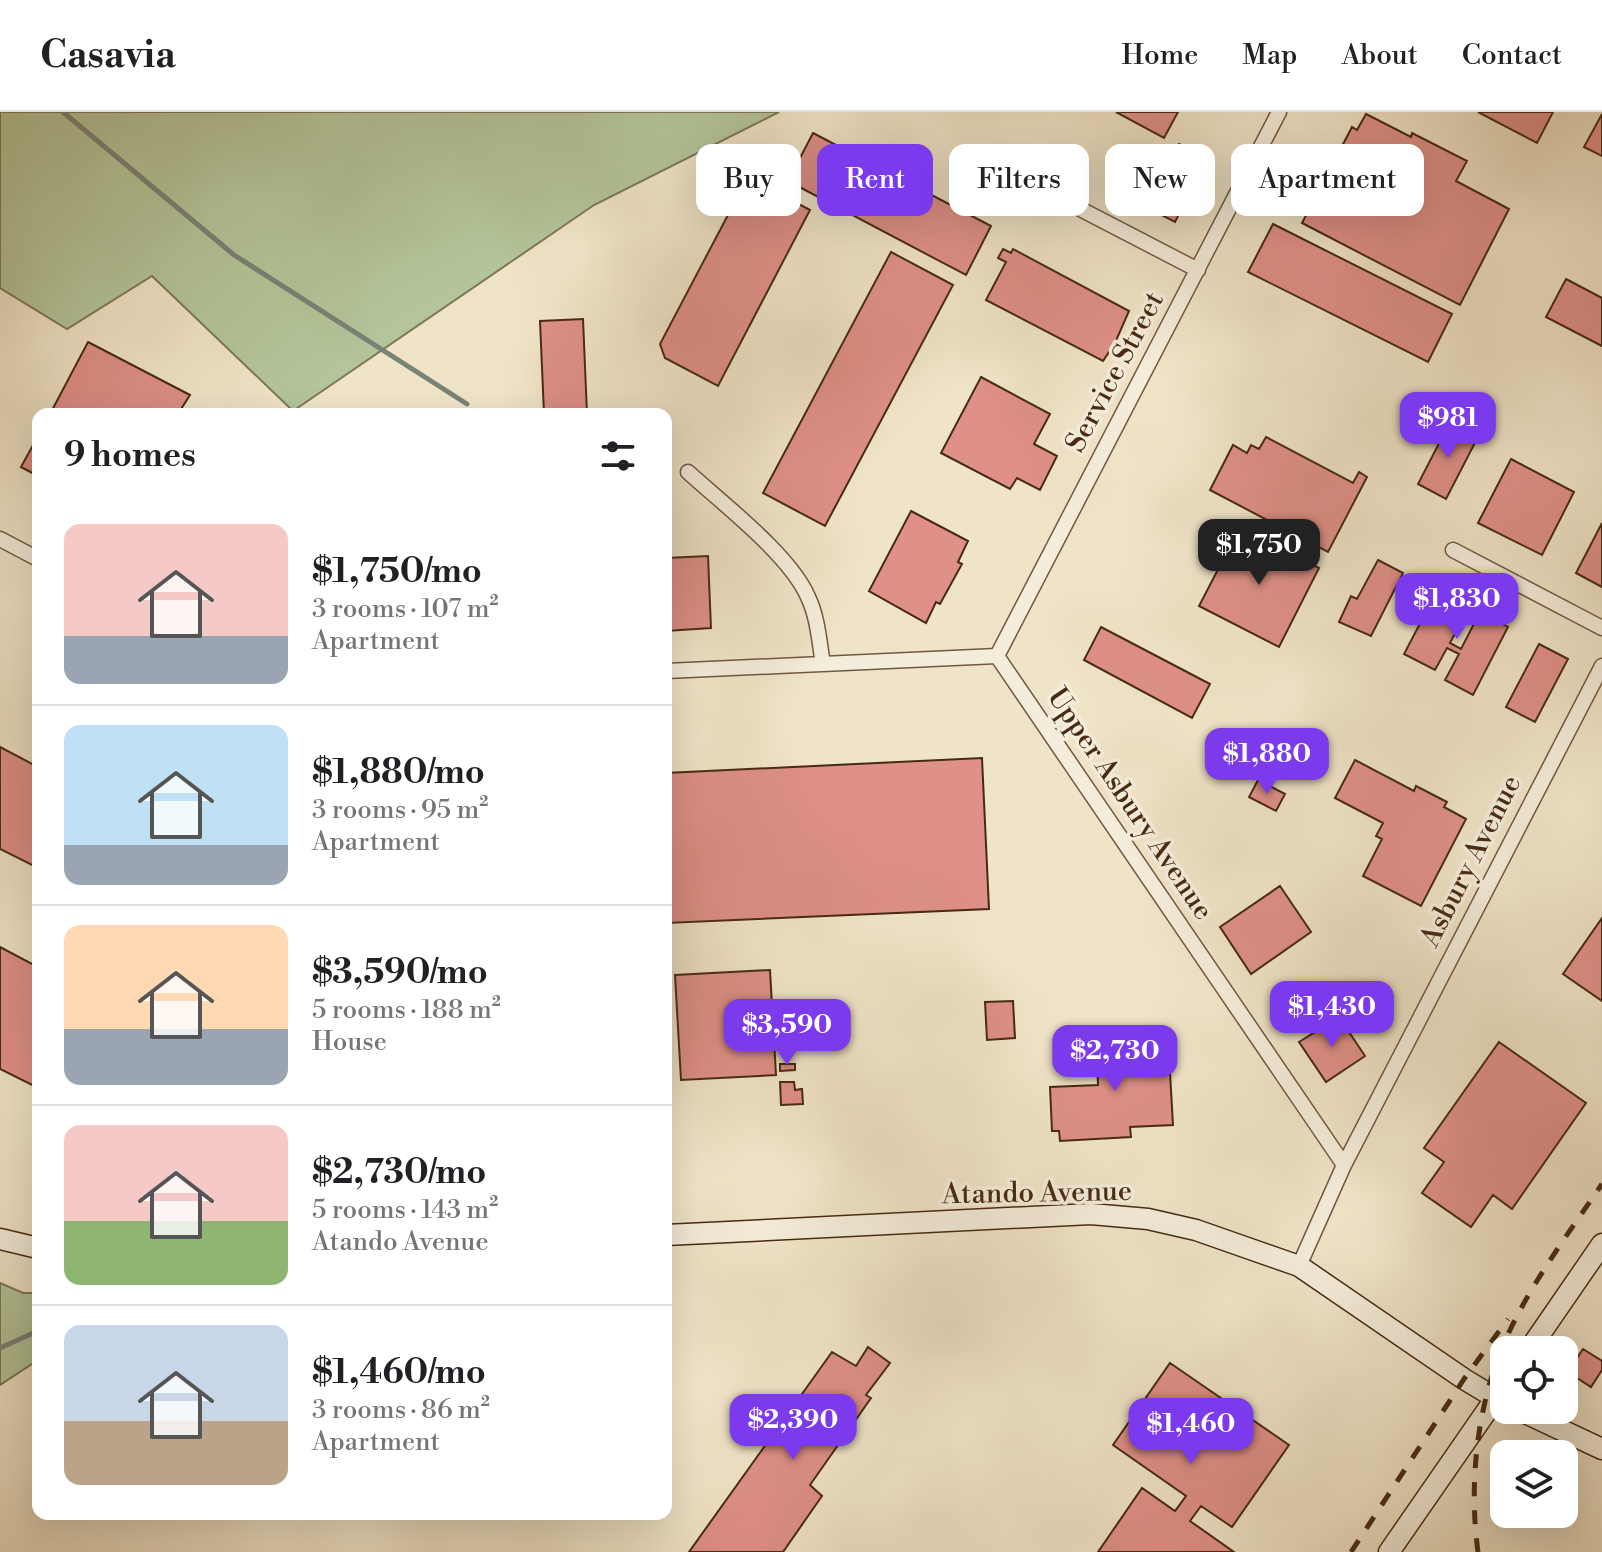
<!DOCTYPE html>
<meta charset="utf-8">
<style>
:root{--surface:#fff;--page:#f6f6f6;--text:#202124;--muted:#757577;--line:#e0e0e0;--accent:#7c3aed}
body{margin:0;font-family:"Libre Bodoni",serif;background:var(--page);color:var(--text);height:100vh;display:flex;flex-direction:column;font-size:30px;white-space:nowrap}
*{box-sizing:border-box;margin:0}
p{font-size:26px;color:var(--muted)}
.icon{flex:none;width:44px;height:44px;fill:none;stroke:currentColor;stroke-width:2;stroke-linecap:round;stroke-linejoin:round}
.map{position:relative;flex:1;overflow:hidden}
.drawer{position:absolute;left:32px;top:296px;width:640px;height:1112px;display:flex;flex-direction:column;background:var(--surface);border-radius:16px;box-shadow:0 8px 32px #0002}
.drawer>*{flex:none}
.top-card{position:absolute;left:696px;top:32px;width:760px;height:72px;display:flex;gap:16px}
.fabs{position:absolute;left:1490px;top:1224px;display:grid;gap:16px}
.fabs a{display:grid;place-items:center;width:88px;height:88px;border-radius:16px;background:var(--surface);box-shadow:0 8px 32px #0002;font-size:40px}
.price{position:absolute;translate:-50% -68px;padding:0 18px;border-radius:16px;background:var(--accent);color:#fff;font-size:26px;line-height:52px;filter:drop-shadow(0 2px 4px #0008)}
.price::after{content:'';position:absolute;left:50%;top:48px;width:24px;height:18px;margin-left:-12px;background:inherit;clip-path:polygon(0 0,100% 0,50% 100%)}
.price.on{background:#222;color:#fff}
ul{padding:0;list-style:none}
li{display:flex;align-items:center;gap:24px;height:200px;padding:0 32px}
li+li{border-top:2px solid var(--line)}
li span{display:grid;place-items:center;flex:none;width:224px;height:160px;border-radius:16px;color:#555}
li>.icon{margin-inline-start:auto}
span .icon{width:96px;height:96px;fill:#fffc;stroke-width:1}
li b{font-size:34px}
h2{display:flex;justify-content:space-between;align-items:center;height:96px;padding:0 32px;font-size:34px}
.chip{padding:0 28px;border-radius:16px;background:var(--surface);box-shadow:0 8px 32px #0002;font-size:28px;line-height:72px}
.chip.on{background:var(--accent);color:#fff}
header{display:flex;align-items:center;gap:48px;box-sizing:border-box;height:112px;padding:0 40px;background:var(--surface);border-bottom:2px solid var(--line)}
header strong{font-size:38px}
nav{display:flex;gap:44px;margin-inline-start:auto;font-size:28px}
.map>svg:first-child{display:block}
</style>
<header>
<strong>Casavia</strong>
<nav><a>Home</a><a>Map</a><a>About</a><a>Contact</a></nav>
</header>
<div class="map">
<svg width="1602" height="1440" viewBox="0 0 1602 1440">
<rect width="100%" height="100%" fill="#f0e4c8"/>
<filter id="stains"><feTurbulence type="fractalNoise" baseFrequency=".0025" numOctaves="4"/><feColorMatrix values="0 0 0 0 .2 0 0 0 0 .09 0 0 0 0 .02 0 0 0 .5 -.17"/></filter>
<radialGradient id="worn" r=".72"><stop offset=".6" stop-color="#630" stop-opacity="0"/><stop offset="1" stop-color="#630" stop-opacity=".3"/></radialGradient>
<path fill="#b4c59a" stroke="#7e7856" stroke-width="2" d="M0 0H779L594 93 293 299 152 164 67 217 0 176Z
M0 1171 23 1181H38V1248L0 1273Z"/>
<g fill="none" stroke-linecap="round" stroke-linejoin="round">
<path stroke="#798376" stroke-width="5" d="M63 0 234 143 467 292
M0 1236 38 1219"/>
</g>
<path fill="#df9088" stroke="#472a12" stroke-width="2" d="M1116 0H1178L1164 26Z
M1478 0H1553L1537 31Z
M1366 2 1411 25 1412 21 1467 49 1456 69 1509 97 1460 193 1302 111 1352 15 1357 18Z
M1602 2V44L1584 35Z
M813 21 991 114 966 163 788 69Z
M1179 32 1207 47 1175 110 1146 95Z
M748 65 810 98 718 274 665 246 660 232Z
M1273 112 1452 202 1428 250 1248 160Z
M1003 137 1011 141 1013 137 1129 199 1115 231 1103 249 986 188 1006 150 998 146Z
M891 140 953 173 825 414 763 381Z
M1566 167 1602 186V234L1546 205Z
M583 207 587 302H544L540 209Z
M88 230 190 283 178 302H50Z
M981 265 1050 302 1034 332 1057 344 1040 378 1017 366 1010 377 941 341Z
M1451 308 1479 323 1446 387 1418 372Z
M38 324V364L21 355Z
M1266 325 1353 371 1359 360 1367 365 1328 440 1210 378 1233 333 1247 341 1251 333 1259 337Z
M1511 347 1574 380 1542 443 1478 411Z
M911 399 968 429 958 450 962 452 940 492 936 490 926 511 869 479Z
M1602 411V475L1576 461Z
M1240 415 1319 456 1279 535 1199 494Z
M708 444 711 516 666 519V446Z
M1378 448 1403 461 1371 524 1339 510 1351 484 1357 487Z
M1437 479 1469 495 1450 531 1461 537 1480 500 1489 505 1492 499 1502 505 1499 510 1508 515 1473 583 1445 568 1459 542 1447 536 1435 558 1404 542Z
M1101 515 1210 572 1192 606 1084 548Z
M1539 532 1568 547 1535 610 1506 595Z
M0 635 38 655V756L0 737Z
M982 646 989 797 666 811V661Z
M1355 648 1414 679 1416 674 1447 690 1444 695 1466 707 1421 794 1363 764 1382 727 1376 724 1383 711 1335 686Z
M1258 668 1285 682 1276 699 1249 685Z
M1280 774 1311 820 1251 862 1220 815Z
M1602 806V889L1563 862Z
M0 835 38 855V976L0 957Z
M770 858 776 963 681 968 675 863Z
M1013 889 1015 926 987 928 985 890Z
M1339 905 1365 944 1326 970 1299 930Z
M1152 921 1154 959 1170 961 1173 1013 1130 1015 1131 1025 1060 1029 1059 1019H1052L1050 975 1098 973 1096 924Z
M1499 930 1586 991 1512 1097 1493 1083 1471 1115 1422 1081 1444 1050 1424 1036Z
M780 952H795V958L780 959Z
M780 970H794L795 978 802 977 803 992 781 993Z
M868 1235 890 1251 866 1283 871 1286 810 1373 822 1384 783 1440H689L832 1240 856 1254Z
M1583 1237 1602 1249V1258L1591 1275 1568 1260Z
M1170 1251 1289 1333 1232 1415 1201 1394 1190 1409 1234 1440H1098L1142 1376 1175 1399 1186 1384 1113 1333Z"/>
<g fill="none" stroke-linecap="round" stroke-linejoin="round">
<defs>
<path id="street" d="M1028 51 1048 77 1063 88 1198 158
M688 360C723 392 790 443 808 485 818 506 819 529 823 552
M0 427 38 447
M1453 438 1602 516
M997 544 1279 0
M666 559 997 544 1344 1053 1299 1154
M1344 1053 1602 554"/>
<path id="secondary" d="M666 1123 1091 1102 1148 1107 1196 1118 1299 1154 1464 1267 1504 1291
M0 1127 38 1136
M1529 1238 1602 1132
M1519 1298 1602 1337
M1389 1440 1504 1274"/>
</defs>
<use href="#street" stroke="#715840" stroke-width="17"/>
<use href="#secondary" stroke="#472a12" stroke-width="23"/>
<use href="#street" stroke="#f5eddb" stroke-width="14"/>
<use href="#secondary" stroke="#f5eddb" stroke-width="20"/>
<path stroke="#472a12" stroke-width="5" stroke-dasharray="14 14" stroke-linecap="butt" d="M1351 1440 1464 1267 1508 1207
M1478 1440C1468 1367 1478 1284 1510 1218 1535 1166 1570 1119 1602 1072"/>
</g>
<g text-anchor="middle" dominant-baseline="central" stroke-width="7" stroke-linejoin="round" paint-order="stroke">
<g font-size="28" fill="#472a12" stroke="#f5eddb">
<text transform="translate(1115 260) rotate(-62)">Service Street</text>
<text transform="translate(1130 692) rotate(56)">Upper Asbury Avenue</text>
<text transform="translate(1471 749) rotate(-63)">Asbury Avenue</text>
<text transform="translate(1037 1081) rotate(-1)">Atando Avenue</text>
</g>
</g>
<rect width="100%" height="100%" filter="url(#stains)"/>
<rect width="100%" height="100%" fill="url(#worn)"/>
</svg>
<div class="fabs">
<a><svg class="icon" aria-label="locate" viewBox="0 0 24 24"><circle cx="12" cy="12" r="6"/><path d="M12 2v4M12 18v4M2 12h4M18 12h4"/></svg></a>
<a><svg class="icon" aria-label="layers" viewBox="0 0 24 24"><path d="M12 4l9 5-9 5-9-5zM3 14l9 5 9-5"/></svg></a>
</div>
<b class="price" style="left:1448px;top:348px">$981</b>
<b class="price on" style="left:1259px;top:475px">$1,750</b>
<b class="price" style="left:1457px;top:529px">$1,830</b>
<b class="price" style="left:1267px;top:684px">$1,880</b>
<b class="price" style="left:1332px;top:937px">$1,430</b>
<b class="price" style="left:787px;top:955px">$3,590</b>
<b class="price" style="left:1115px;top:981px">$2,730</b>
<b class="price" style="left:793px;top:1350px">$2,390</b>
<b class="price" style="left:1191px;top:1354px">$1,460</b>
<div class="top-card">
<a class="chip">Buy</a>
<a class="chip on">Rent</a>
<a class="chip">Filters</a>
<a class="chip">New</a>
<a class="chip">Apartment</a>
</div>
<section class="drawer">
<h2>9 homes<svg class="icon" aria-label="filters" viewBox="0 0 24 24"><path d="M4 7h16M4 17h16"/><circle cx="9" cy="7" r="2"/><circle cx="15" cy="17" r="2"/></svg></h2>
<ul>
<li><span style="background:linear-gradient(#f6c9c9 70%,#9aa5b1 0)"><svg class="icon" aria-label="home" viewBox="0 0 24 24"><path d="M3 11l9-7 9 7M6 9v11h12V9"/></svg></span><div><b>$1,750/mo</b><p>3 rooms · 107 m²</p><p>Apartment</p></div></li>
<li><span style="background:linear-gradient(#bfe0f5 75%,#9aa5b1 0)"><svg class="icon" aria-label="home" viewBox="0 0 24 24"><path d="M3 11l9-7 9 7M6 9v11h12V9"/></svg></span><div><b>$1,880/mo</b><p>3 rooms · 95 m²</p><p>Apartment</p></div></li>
<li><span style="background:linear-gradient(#ffd9b3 65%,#9aa5b1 0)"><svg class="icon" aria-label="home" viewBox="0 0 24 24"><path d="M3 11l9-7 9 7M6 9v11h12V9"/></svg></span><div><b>$3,590/mo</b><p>5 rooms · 188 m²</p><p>House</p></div></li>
<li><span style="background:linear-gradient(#f6c9c9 60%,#8fb573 0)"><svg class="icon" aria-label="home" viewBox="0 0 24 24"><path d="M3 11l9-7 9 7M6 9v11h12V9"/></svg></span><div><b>$2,730/mo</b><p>5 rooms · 143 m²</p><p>Atando Avenue</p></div></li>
<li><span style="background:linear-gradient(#c9d6e8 60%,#b9a48a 0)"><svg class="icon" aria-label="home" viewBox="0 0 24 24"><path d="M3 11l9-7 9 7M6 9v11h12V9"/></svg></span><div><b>$1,460/mo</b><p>3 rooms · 86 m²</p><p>Apartment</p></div></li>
</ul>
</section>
</div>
